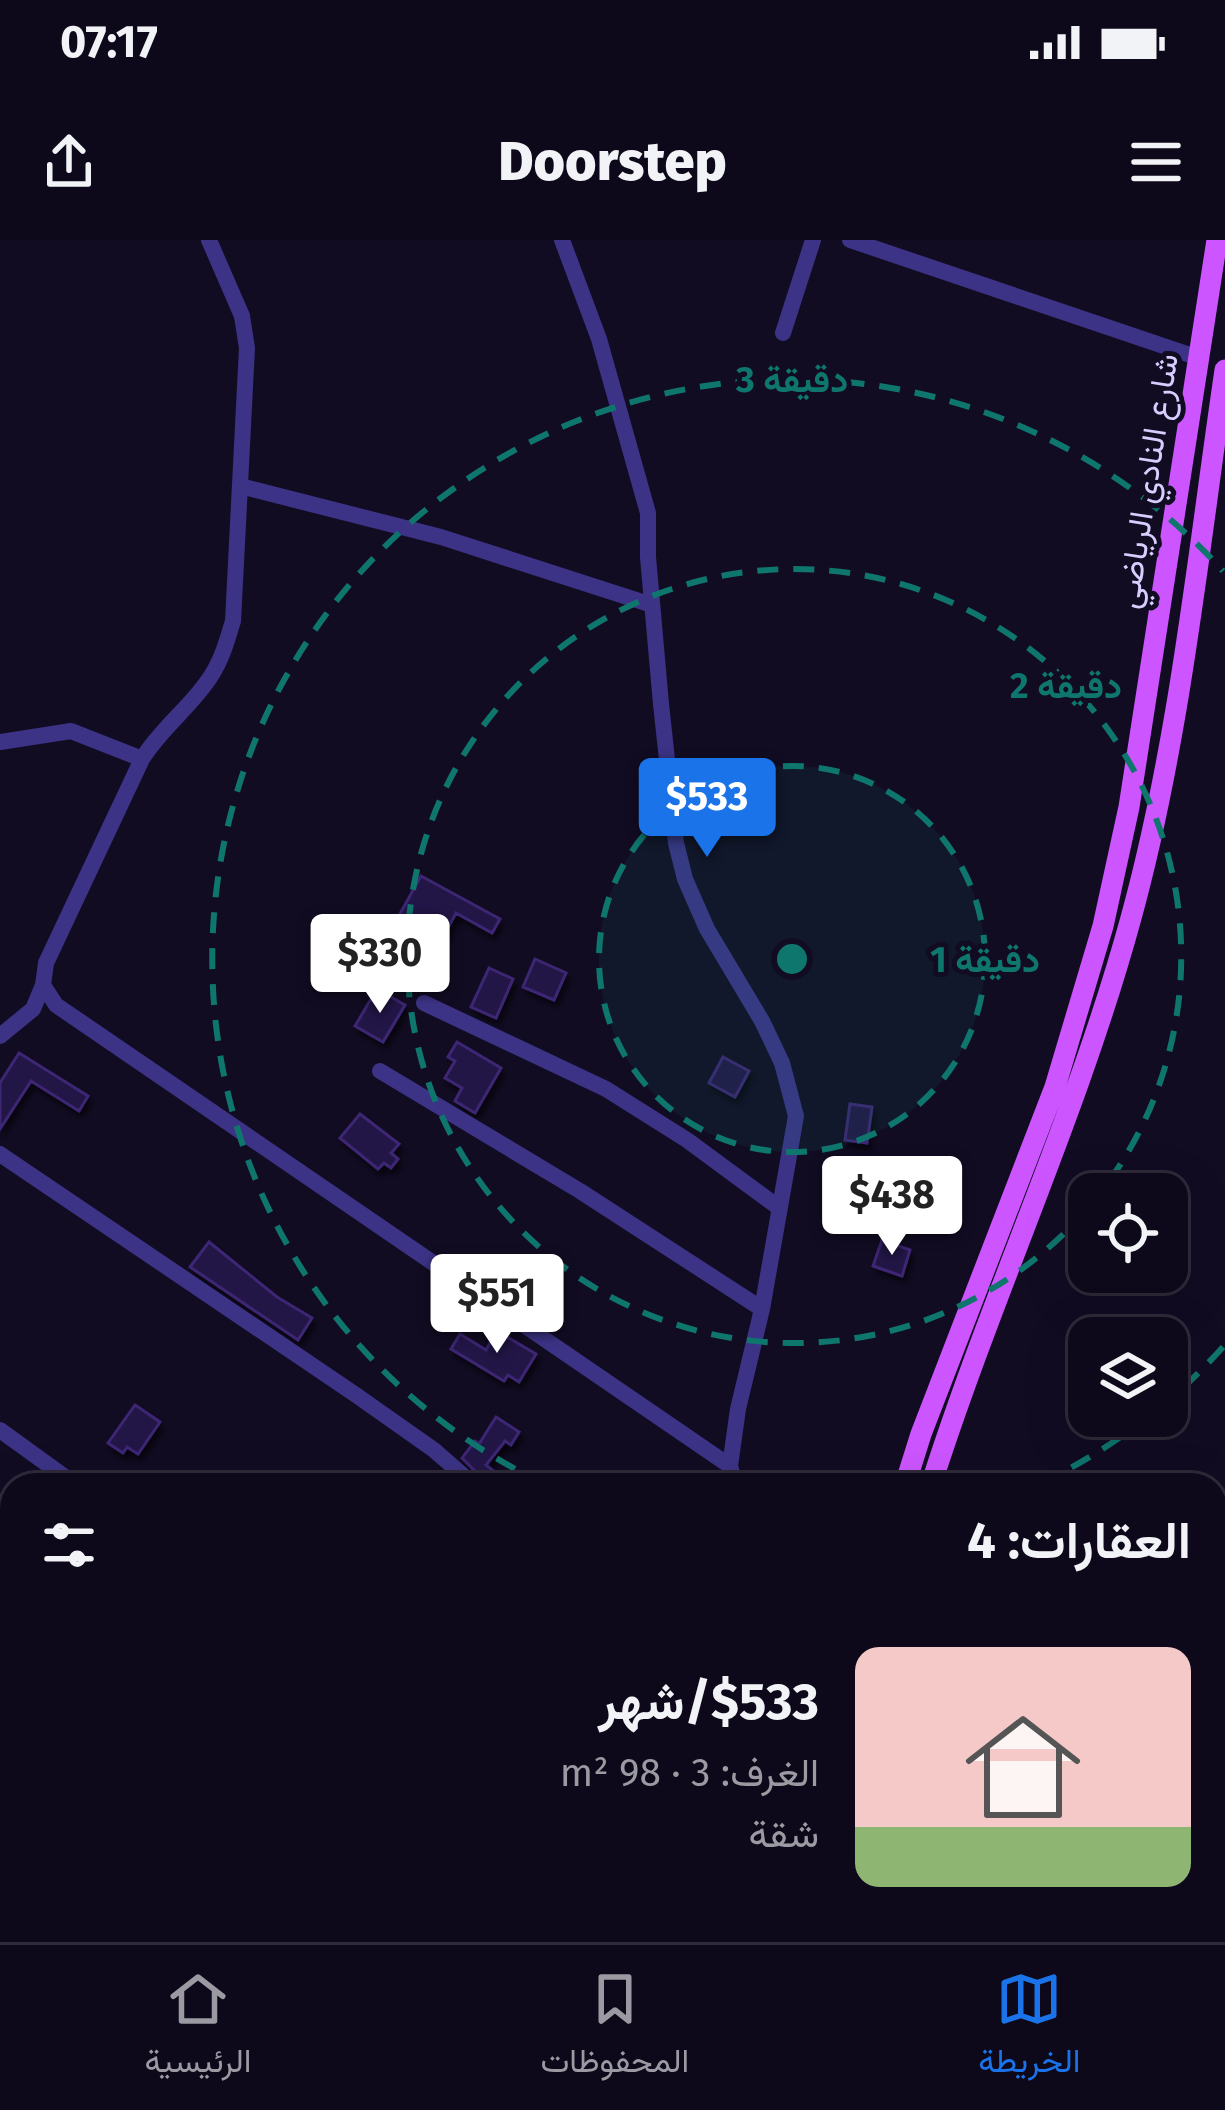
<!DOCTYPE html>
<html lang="ar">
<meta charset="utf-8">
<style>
:root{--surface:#0e091a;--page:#1c1727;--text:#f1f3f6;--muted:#9b9aa2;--line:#2e2a39;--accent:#1a73e8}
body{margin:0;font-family:"Fira Sans",Vazirmatn,sans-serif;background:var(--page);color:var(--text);direction:rtl;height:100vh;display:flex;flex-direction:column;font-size:45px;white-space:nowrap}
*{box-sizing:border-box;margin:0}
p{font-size:39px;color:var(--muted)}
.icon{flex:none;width:66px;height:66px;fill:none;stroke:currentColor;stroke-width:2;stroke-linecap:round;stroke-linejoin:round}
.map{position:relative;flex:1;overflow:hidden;direction:ltr}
.drawer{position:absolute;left:0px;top:1233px;width:1227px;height:471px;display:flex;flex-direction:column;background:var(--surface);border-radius:36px 36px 0 0;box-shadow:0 12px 48px #0002,0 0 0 3px var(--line);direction:rtl}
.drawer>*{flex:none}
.buttons{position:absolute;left:1068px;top:933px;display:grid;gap:24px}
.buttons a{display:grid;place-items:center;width:120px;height:120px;border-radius:24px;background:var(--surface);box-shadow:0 12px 48px #0002,0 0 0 3px var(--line);font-size:60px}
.price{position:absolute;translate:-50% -102px;padding:0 27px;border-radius:12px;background:#fff;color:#222;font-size:39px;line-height:78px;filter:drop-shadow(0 3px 6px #0008)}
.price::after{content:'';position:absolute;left:50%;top:72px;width:36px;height:27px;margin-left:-18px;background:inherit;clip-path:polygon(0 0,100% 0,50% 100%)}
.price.current{background:var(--accent);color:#fff}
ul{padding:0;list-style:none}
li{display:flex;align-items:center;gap:36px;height:300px;padding:0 36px}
li span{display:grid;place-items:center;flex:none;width:336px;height:240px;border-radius:24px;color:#555}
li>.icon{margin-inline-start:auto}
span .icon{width:144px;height:144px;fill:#fffc;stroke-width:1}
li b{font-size:51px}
h2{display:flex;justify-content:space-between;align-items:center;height:144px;padding:0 36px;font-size:51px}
.status{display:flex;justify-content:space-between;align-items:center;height:84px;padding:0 60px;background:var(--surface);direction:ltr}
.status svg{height:33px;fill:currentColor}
header{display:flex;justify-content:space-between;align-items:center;height:156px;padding:0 36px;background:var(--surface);font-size:54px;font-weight:800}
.tab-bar{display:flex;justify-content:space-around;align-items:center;height:168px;border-top:3px solid var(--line);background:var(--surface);font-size:33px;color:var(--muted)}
.tab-bar a{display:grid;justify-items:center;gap:6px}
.tab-bar .current{color:var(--accent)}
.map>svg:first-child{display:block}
</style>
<div class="status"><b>07:17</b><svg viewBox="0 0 49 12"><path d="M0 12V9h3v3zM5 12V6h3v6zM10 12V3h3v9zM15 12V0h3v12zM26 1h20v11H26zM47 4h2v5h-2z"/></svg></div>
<header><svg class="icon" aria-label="menu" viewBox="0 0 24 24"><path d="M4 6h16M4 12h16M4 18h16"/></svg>Doorstep<svg class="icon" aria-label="share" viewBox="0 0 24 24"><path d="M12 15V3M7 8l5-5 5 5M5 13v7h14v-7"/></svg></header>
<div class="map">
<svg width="1225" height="1702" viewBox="0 0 1225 1702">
<defs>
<filter id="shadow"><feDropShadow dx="3.5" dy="6" stdDeviation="3" flood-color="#0009"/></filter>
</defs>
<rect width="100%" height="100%" fill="#120c23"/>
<path fill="#231646" stroke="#3c2673" stroke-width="3" filter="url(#shadow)" d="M421 636 500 679 492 693 456 673 419 740 376 717Z
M535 719 566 733 554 760 523 747Z
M489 728 513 739 496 778 471 767Z
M377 749 405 765 383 802 355 786Z
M457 802 501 828 475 873 455 861 462 848 445 838 455 821 448 817Z
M19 813 88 856 79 871 31 841 0 889V843Z
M723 817 749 831 735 857 709 843Z
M850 864 872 867 867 903 845 900Z
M360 874 399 904 391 913 398 919 391 928 384 923 378 929 340 898Z
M882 1000 910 1010 902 1036 873 1026Z
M209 1002 277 1057 312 1078 298 1100 190 1027Z
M497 1091 536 1114 519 1142 508 1135 504 1141 451 1109 460 1094 486 1110Z
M135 1165 160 1182 138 1214 127 1207 123 1213 108 1203Z
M496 1177 519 1192 511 1205 505 1201 486 1225 511 1245H489L462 1218 475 1201 479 1204Z"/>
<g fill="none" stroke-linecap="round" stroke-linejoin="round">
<path stroke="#3c3386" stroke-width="16" d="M209 0 242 76 247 108 233 381C227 401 222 419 211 436 192 466 162 487 142 519L46 723 43 745 56 765 730 1226 735 1245
M562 0 599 99 648 273V317L661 464 676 603 685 639 707 689 762 781 782 823 796 876 762 1069 738 1169 730 1226
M850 0 1199 118
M783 93 813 0
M240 246 441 297 652 365
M0 502 71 491 142 519
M424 763 606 849 687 900 778 967
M0 796 33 769 43 745
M380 831 580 951 762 1069
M0 914 356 1155 434 1210 474 1245
M0 1190 76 1245
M0 1526 12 1535
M217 1692 231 1702
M467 1692 479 1702
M673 1692 685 1702
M969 1692 1008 1702"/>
<path stroke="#c5f" stroke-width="21" d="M905 1245 921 1194 1055 847 1103 686 1129 567 1217 0
M931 1245C992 1054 1078 872 1131 678 1180 499 1198 313 1225 130
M786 1702 792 1692
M812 1702 817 1692"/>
</g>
<circle cx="792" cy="719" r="193" fill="#0f766e" fill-opacity=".12"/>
<g fill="none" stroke="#0f766e" stroke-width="6" stroke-dasharray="21 15">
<circle cx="792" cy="719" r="193"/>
<path d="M1088 968A387 387 0 1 1 1101 952"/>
<path d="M1223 1107A580 580 0 0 1 1169 1160M1149 1176A580 580 0 0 1 1037 1245M547 1245A580 580 0 1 1 1223 331"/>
</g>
<g text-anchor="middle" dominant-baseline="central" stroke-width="10" stroke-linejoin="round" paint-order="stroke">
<g font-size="33" fill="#d7ceff" stroke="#120c23">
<text transform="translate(1147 241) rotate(-81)">شارع النادي الرياضي</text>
</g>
</g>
<circle cx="792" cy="719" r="18" fill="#0f766e" stroke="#120c23" stroke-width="6"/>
<g font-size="36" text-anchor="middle" font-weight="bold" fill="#0f766e" stroke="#120c23" stroke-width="10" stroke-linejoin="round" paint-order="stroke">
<text x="792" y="152">3 دقيقة</text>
<text x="1066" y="458">2 دقيقة</text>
<text x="985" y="732">1 دقيقة</text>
</g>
</svg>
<div class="buttons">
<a><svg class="icon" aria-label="locate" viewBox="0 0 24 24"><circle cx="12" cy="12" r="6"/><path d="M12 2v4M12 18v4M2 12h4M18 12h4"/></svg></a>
<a><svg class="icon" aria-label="layers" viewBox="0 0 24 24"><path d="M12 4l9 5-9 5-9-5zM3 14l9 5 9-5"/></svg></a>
</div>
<b class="price current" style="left:707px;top:620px">$533</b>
<b class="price" style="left:380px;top:776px">$330</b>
<b class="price" style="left:892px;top:1018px">$438</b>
<b class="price" style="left:497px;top:1116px">$551</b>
<section class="drawer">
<h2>العقارات: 4<svg class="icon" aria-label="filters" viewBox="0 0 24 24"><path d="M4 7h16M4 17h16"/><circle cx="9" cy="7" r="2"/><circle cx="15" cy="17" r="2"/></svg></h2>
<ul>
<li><span style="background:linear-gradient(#f6c9c9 75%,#8fb573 0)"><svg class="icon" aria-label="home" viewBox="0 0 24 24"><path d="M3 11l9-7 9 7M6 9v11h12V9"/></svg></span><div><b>$533/شهر</b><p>الغرف: 3 · 98 m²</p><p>شقة</p></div></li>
</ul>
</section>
</div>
<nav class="tab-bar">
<a class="current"><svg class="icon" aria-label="map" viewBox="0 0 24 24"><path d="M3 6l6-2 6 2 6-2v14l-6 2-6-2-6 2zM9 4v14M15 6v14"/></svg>الخريطة</a>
<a><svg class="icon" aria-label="saved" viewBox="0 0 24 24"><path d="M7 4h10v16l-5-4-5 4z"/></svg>المحفوظات</a>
<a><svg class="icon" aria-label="home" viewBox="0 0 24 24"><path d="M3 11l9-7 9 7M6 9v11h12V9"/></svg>الرئيسية</a>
</nav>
